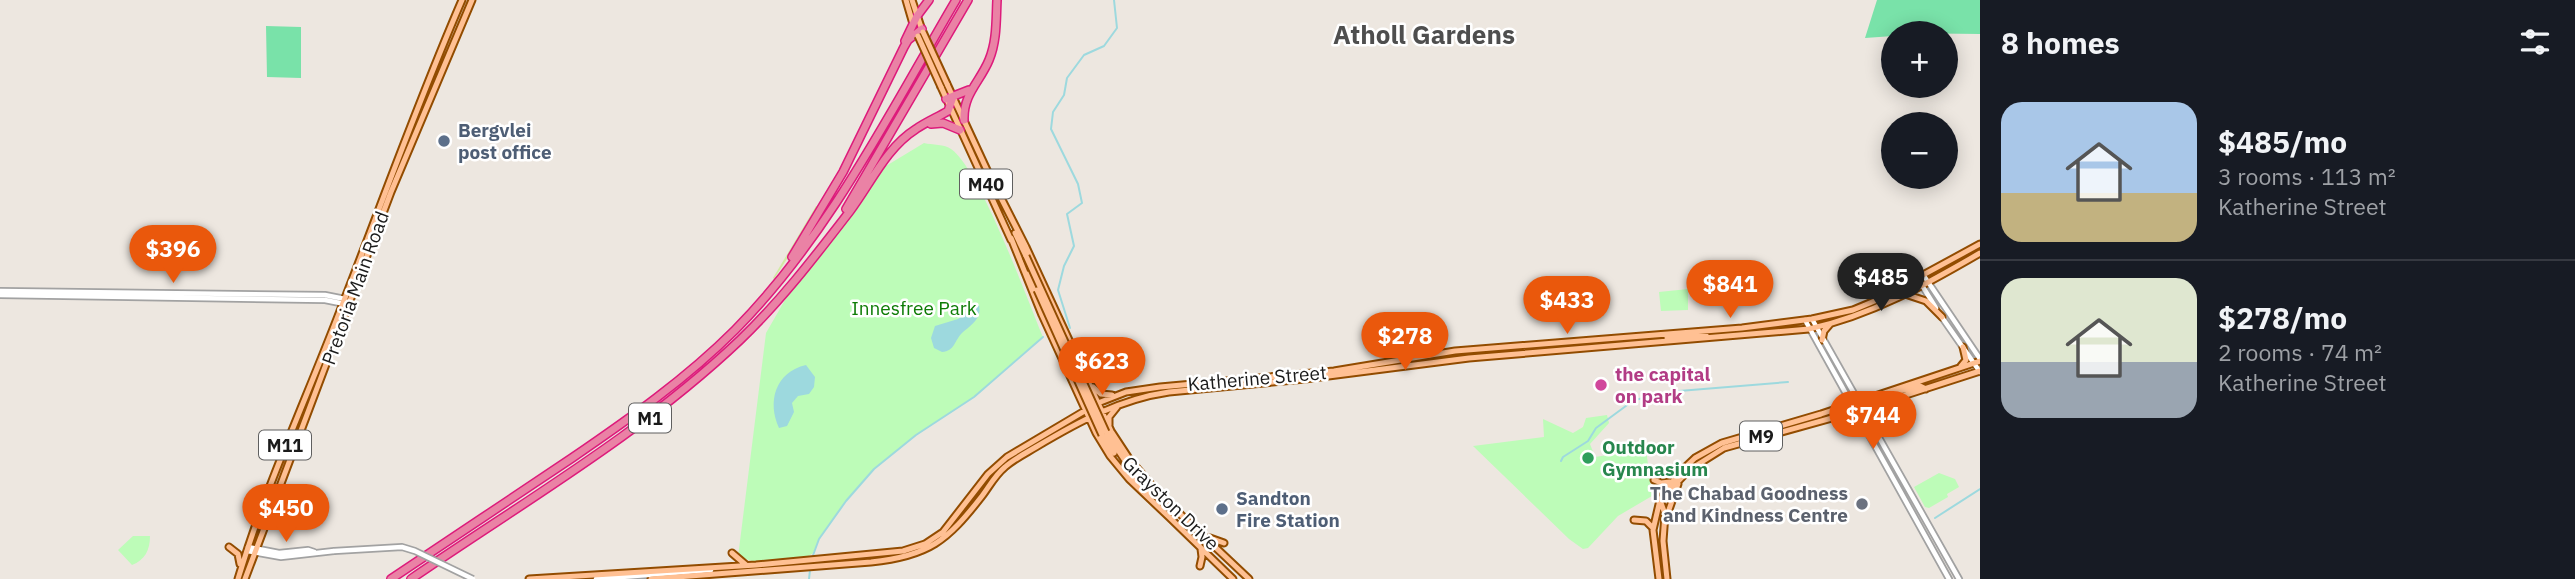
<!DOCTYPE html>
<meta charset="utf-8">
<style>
:root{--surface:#171b24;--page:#20242c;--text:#f1f3f6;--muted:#9ea1a6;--line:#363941;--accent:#ea580c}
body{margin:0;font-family:"IBM Plex Sans",sans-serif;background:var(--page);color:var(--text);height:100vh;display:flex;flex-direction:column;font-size:26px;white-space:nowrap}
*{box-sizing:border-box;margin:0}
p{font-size:23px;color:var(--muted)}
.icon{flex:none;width:38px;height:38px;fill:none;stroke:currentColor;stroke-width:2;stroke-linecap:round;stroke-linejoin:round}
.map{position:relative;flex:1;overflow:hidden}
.side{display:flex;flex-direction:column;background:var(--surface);width:595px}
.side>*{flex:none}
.buttons{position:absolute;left:1881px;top:21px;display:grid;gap:14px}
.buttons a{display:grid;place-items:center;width:77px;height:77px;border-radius:50%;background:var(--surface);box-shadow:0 4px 18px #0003;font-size:35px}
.price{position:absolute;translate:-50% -60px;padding:0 16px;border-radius:24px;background:var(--accent);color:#fff;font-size:23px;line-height:46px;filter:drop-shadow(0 2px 4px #0008)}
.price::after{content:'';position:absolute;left:50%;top:42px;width:21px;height:16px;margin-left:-10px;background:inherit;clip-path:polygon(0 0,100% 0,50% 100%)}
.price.selected{background:#222;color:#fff}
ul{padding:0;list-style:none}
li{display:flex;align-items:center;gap:21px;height:175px;padding:0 21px}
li+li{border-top:2px solid var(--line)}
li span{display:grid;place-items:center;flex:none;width:196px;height:140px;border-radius:21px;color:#555}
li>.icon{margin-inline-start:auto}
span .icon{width:84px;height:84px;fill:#fffc;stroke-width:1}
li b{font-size:30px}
h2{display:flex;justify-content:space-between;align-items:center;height:84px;padding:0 21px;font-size:30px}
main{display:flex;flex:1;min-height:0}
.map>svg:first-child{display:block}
</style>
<main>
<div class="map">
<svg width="1980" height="579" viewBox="0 0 1980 579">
<rect width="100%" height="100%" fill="#ede7e0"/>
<path fill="#d1eba2" d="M816 206 820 208 774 279 773 278Z"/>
<path fill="#bdfcb8" d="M924 143C932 145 945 144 951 149 980 169 1027 299 1043 337L974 397 916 435 874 469 846 501 819 539 813 553 803 560 756 562 738 557 766 333 789 293 842 227 881 169Z
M1688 289V310L1661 311 1659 292Z
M1607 415 1609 423 1590 444 1595 457 1646 449 1652 496 1618 516 1588 548 1583 549 1569 539 1473 446 1544 437 1543 419 1573 433 1583 427 1586 418Z
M1939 473 1955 479 1959 487 1947 494 1948 497 1929 508 1925 507 1914 487Z
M133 536H150C150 550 145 560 132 565L118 550Z"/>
<path fill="#79e2a9" d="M1877 0H1980V34L1894 33 1893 36 1865 38Z
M266 26 301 27V78L267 77Z"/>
<path fill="#9dd9de" d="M979 305C982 319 971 325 962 333 954 341 955 351 942 352L934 348 931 338 935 326 958 319Z
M806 365 815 377 814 387 809 394 798 396 792 403 794 412 787 426 779 428C767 402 775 372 806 365Z"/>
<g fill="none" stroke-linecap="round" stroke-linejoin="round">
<path stroke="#9dd9de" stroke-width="2" d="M1070 328 1058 290 1064 266 1074 246 1067 214 1082 203 1078 184 1051 129 1053 112 1064 95 1067 78 1084 55 1104 46 1117 28 1114 0
M1561 461 1563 457 1588 441 1596 428 1634 400 1679 391 1788 382
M1935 518 1980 489
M812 558 819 539 846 501 874 469 916 435 974 397 1043 337
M809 579 810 570"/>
<defs>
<path id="minor" d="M1924 276 1980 359
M1918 279 1936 308
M0 291 325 295 345 299
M0 295 325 300 345 304
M1941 316 1980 372
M1812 319 1959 579
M1805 320 1949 579
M248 547 279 553 308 550 314 552
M247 551 281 557 334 551
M596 579 711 570"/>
<path id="major" d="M906 0 913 24
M912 0 922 30
M947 84 993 183
M941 87 1011 240
M993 182 1026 247 1111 431 1130 460 1161 496
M1015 233 1026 256
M1011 238 1042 315 1096 433 1110 456 1129 479 1169 517
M1028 274 1037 290
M1908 295 1926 301 1942 317
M1430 331 1429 345 1437 352
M1667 338 1706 335
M1822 340 1824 331 1830 324
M1961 366 1966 360 1963 347
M1093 387 1101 394 1112 395
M1891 393 1920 386 1926 389
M1109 425V417L1117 407
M1106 432 1130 468 1153 489
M1102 435 1114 453
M1129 472 1148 493
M1654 480 1661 483 1670 482
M1160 495 1249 579
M1662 498 1689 470 1724 448 1850 413 1980 371
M1660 500 1665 514 1663 541 1667 579
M1168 516 1233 579
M1666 518 1678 484
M1634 520 1646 521 1652 527
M1210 538 1224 543
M229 547 238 554 240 564
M732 553 746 565
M1200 566 1202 557 1201 549
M238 579C265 489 304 404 338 316 379 211 417 104 462 0
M245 579 391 192 472 0
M529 579 756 565 903 551 925 544 943 532 988 474 1007 457 1098 403 1126 392 1160 387 1334 371 1455 351 1742 328 1812 319 1853 310 1877 300 1980 244
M651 579 871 562C929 556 947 541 982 496 989 487 995 475 1005 467 1014 459 1026 453 1036 447 1078 422 1120 399 1169 392L1305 379 1469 358 1809 329C1872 315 1925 285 1980 253
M1659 579 1653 530 1660 500 1678 474 1695 458 1722 443 1821 414 1980 361"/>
<path id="highway" d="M905 41 917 16 929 0
M946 99 969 90
M964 120C963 94 980 82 989 60 997 41 996 20 997 0
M931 124 943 123 960 130
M846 209 968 0
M792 257 843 172 904 47 908 40 922 29
M391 579C451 539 512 498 572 458 629 419 686 379 735 330 829 235 889 114 956 0
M411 579C523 502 641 434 740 340 781 301 816 255 850 211 871 183 886 148 916 129 926 122 938 117 948 111L953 97"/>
</defs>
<use href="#minor" stroke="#a2a2a2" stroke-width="8"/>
<use href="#major" stroke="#924c00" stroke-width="9"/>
<use href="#highway" stroke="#dd1b7b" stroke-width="10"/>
<use href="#minor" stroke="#fff" stroke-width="4.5"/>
<use href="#major" stroke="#ffc093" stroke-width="5"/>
<use href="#highway" stroke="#ea82a5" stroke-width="7"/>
<defs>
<path id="minor-bridge" d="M334 551 402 547 415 551 473 579"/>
<path id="major-bridge" d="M923 32 947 84
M918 36 941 87
M1026 256 1106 432
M1037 290 1102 435"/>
</defs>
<use href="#minor-bridge" stroke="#a2a2a2" stroke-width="8" stroke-linecap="butt"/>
<use href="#major-bridge" stroke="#924c00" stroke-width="9" stroke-linecap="butt"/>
<use href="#minor-bridge" stroke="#fff" stroke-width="4.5"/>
<use href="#major-bridge" stroke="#ffc093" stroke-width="5"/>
</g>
<g fill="#5c6f8a" stroke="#fff" stroke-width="2.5">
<circle cx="444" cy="141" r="7"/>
<circle cx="1222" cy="509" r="7"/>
</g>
<circle fill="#d1479c" stroke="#fff" stroke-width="2.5" cx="1601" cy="385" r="7"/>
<circle fill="#2e9e5b" stroke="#fff" stroke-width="2.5" cx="1588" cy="458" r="7"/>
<circle fill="#6b7280" stroke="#fff" stroke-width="2.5" cx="1862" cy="504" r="7"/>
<g text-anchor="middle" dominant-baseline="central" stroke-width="5" stroke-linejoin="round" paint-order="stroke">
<g fill="#fff" stroke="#5f5f5f" stroke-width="2">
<rect x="960" y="169.5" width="52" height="29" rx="5"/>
<rect x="629" y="403.5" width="42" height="29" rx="5"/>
<rect x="1740" y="421.5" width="42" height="29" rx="5"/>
<rect x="259" y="430.5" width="52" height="29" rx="5"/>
</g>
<g font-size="18" font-weight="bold" fill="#1b1b1b">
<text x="986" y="184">M40</text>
<text x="650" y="418">M1</text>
<text x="1761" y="436">M9</text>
<text x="285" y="445">M11</text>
</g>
<g font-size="19" font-weight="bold" fill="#4e5e75" stroke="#fff" text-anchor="start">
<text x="458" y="130">Bergvlei<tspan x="458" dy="22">post office</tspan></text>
<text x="1236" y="498">Sandton<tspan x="1236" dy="22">Fire Station</tspan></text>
</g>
<g font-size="19" fill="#1b1b1b" stroke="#fff">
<text transform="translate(355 288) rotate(-70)">Pretoria Main Road</text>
<text transform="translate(1257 378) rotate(-5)">Katherine Street</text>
<text transform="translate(1171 503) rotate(44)">Grayston Drive</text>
</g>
<g font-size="19" fill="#0e7c06" stroke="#fff">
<text x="914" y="308">Innesfree Park</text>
</g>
<g font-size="19" font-weight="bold" fill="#b23c85" stroke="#fff" text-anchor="start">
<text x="1615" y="374">the capital<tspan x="1615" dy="22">on park</tspan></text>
</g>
<g font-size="19" font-weight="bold" fill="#27864d" stroke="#fff" text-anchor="start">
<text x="1602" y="447">Outdoor<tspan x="1602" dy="22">Gymnasium</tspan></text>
</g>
<g font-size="19" font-weight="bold" fill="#5b616d" stroke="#fff" text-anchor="end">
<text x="1848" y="493">The Chabad Goodness<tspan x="1848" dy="22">and Kindness Centre</tspan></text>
</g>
<g font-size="26" font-weight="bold" fill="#4e4e4e" stroke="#fff">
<text x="1424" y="34">Atholl Gardens</text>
</g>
</g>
</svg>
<div class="buttons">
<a>+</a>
<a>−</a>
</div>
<b class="price" style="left:173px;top:285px">$396</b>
<b class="price selected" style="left:1881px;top:313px">$485</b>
<b class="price" style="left:1730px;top:320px">$841</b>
<b class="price" style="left:1567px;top:336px">$433</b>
<b class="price" style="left:1405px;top:372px">$278</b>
<b class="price" style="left:1102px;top:397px">$623</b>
<b class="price" style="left:1873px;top:451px">$744</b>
<b class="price" style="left:286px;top:544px">$450</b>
</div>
<section class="side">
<h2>8 homes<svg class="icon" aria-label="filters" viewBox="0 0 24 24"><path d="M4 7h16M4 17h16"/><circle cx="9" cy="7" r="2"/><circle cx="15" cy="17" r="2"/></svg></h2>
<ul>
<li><span style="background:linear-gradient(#a9c7e8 65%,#c2b280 0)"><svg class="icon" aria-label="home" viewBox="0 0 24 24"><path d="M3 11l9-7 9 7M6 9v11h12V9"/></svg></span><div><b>$485/mo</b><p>3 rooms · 113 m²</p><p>Katherine Street</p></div></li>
<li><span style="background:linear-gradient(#dfe7d0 60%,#9aa5b1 0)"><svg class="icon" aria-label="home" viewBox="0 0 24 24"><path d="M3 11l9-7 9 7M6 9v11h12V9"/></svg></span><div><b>$278/mo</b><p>2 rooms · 74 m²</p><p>Katherine Street</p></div></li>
</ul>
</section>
</main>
